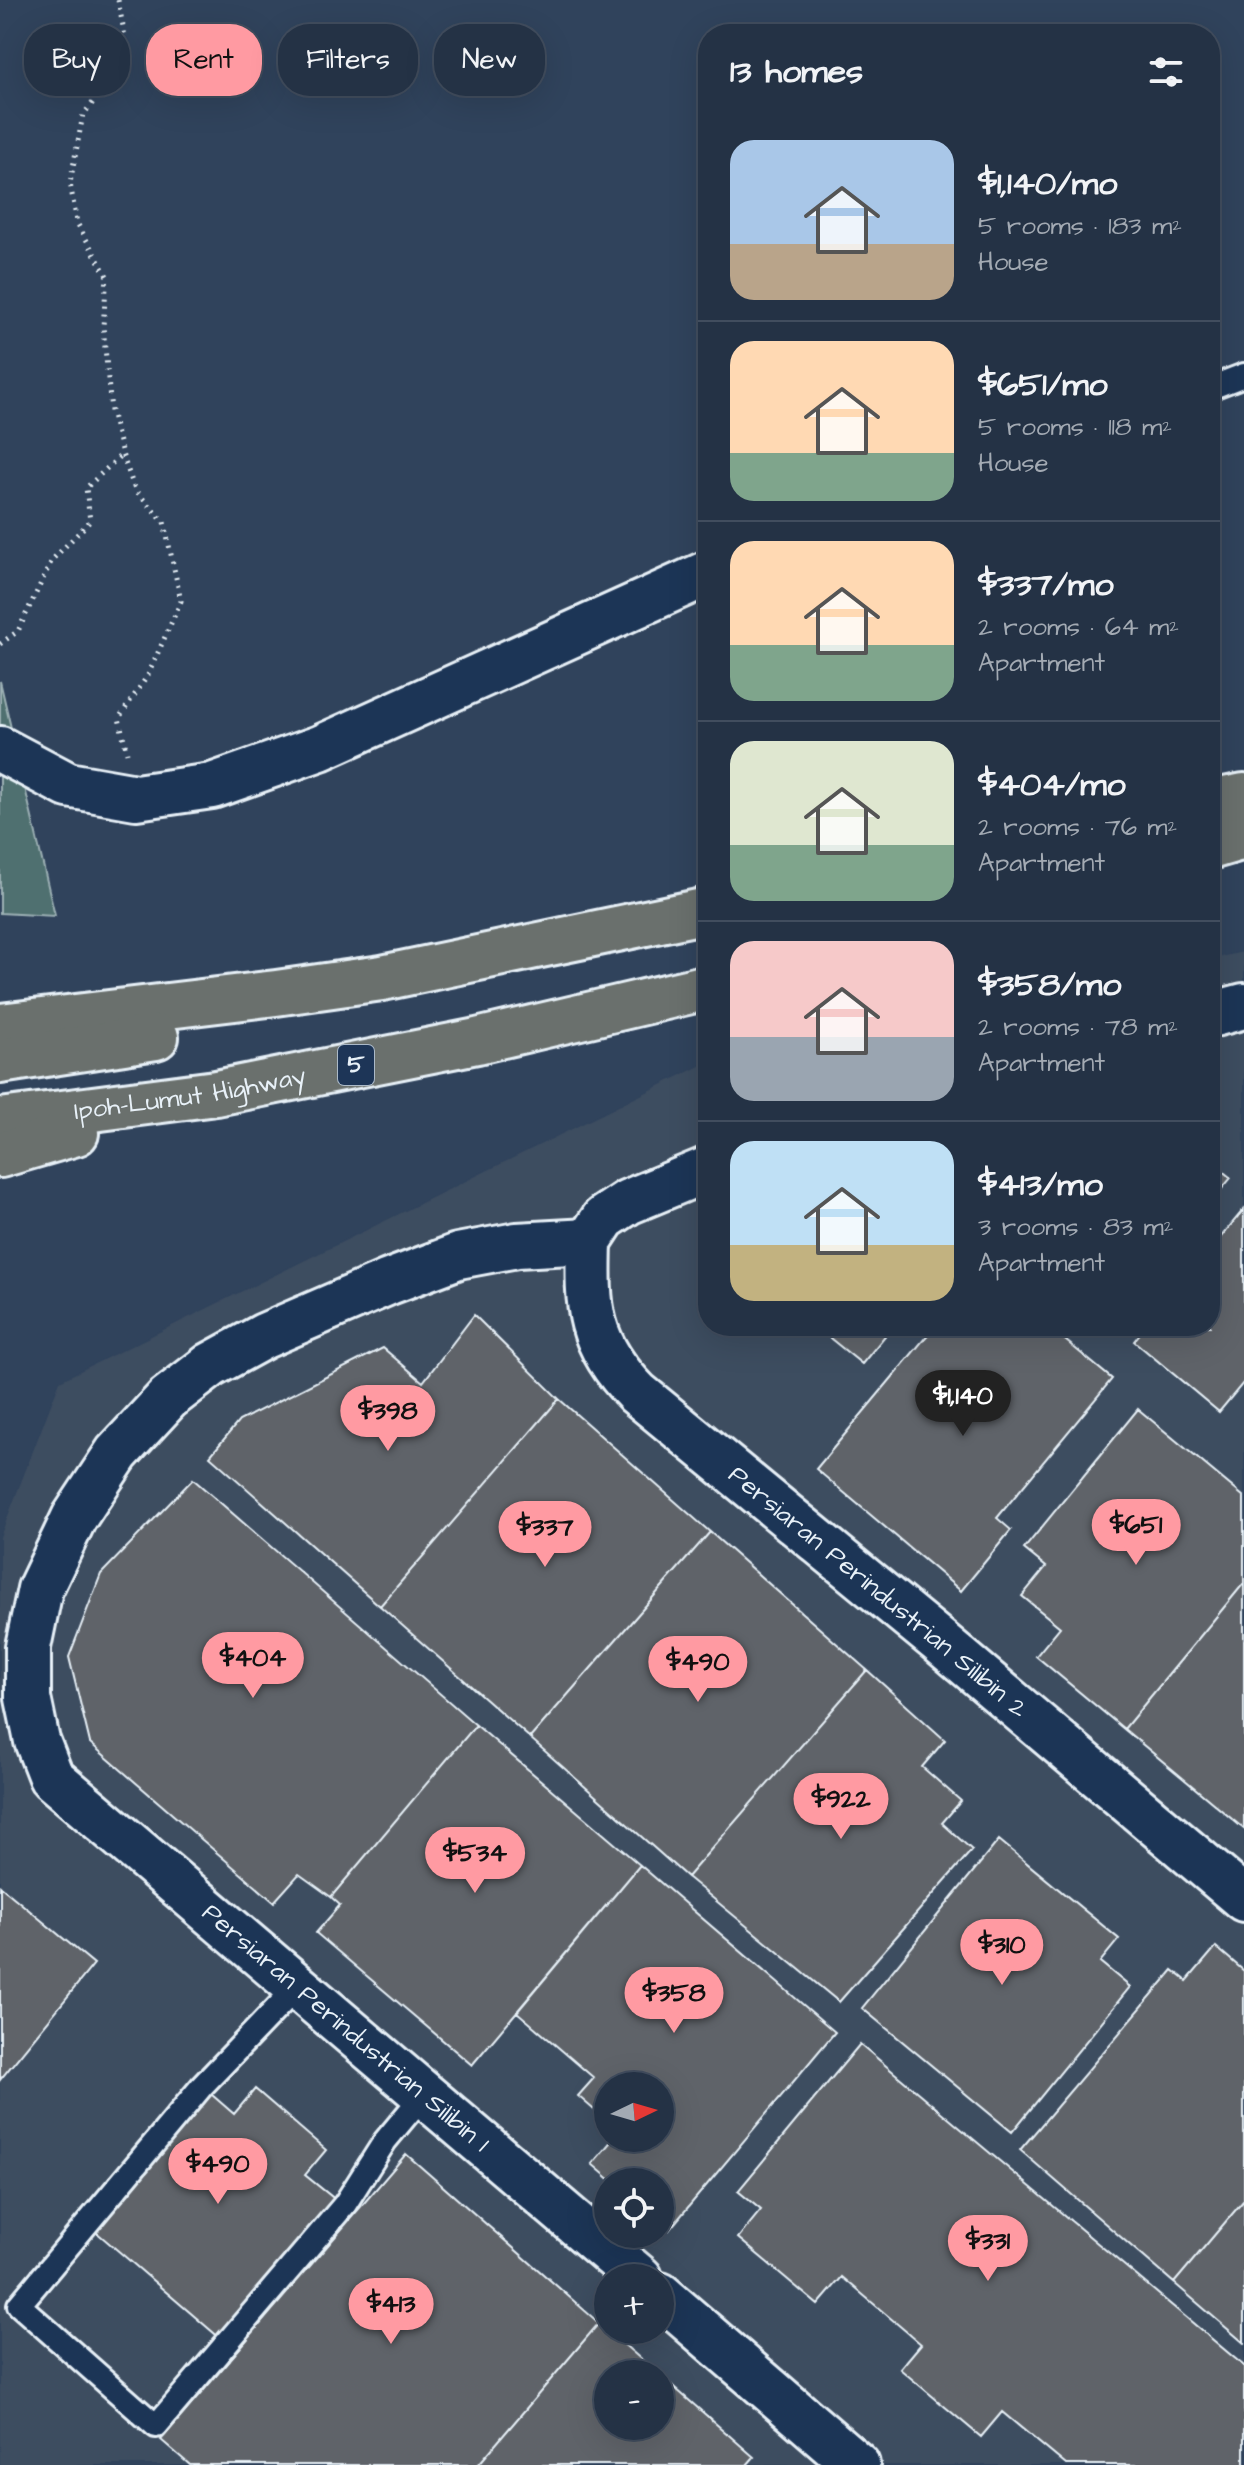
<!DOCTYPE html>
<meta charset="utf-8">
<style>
:root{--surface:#243245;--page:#303e50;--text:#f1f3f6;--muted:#a3aab3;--line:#414d5e;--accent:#ff9aa2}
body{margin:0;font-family:"Architects Daughter",sans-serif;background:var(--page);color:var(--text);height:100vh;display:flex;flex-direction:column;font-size:30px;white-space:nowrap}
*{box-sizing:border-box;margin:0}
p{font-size:26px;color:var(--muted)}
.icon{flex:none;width:44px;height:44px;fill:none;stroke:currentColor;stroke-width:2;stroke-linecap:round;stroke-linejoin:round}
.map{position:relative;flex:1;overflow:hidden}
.side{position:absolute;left:698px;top:24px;width:522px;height:1312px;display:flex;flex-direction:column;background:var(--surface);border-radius:32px;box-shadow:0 8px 32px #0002,0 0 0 2px var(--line)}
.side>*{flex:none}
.guide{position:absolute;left:24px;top:24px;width:554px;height:72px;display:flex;gap:16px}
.needle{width:52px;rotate:85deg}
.controls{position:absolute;left:594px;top:2072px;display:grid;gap:16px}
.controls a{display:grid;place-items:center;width:80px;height:80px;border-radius:50%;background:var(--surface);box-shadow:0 8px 32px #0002,0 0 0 2px var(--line);font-size:40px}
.price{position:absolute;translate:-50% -68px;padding:0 18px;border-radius:28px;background:var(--accent);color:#111;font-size:26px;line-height:52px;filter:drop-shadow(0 2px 4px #0008)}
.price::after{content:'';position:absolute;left:50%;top:48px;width:24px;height:18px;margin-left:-12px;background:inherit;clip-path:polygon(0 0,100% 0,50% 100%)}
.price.selected{background:#222;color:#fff}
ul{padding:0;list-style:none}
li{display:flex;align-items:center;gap:24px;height:200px;padding:0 32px}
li+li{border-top:2px solid var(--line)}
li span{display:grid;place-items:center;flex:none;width:224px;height:160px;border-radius:24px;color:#555}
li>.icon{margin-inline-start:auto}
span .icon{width:96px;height:96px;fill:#fffc;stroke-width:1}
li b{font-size:34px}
h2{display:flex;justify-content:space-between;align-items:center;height:96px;padding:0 32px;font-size:34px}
.chip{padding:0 28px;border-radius:32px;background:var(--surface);box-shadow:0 8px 32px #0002,0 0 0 2px var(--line);font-size:28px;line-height:72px}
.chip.selected{background:var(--accent);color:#111}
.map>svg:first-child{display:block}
</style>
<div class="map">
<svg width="1244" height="2465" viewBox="0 0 1244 2465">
<rect width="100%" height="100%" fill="#30435c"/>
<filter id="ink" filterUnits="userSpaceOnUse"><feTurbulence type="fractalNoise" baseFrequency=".0125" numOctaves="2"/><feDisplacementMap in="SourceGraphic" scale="16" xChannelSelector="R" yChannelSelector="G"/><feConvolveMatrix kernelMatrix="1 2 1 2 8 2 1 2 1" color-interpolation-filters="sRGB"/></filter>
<g filter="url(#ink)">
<path fill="#3e4d60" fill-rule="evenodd" d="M1244 952V2465H0V1537L60 1381 708 1062V1326H1210V959ZM608 2086H660V2138H608ZM608 2182H660V2234H608ZM608 2278H660V2330H608ZM608 2374H660V2426H608Z"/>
<path fill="#4f6f6f" stroke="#9cb0b4" stroke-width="2" d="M0 681 55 916 0 913Z"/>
<path fill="#5e6369" stroke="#e8f1f8" stroke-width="2" d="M1210 1161 1231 1178 1210 1203Z
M1244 1209V1382L1219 1412 1134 1341 1146 1326H1210V1250Z
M474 1315 559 1399 380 1606 210 1456 239 1421 383 1348 423 1382Z
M815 1326H893L862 1364Z
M935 1326H1048L1112 1379 997 1518 1011 1530 961 1591 816 1469Z
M559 1399 710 1532 530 1738 380 1606Z
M1138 1409 1244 1497V1583L1124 1729 1036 1656 1060 1627 1022 1596 1046 1567 1024 1549Z
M193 1479 476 1725 331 1897 299 1874 274 1902 90 1743 69 1657 101 1574Z
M710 1532 867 1670 687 1877 530 1738Z
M1244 1583V1829L1124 1729Z
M867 1670 945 1740 922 1767 961 1801 942 1823 972 1850 839 2002 687 1877Z
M476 1725 640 1865 472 2065 316 1933 340 1905 331 1897Z
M999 1840 1119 1939 1100 1962 1130 1987 1012 2132 862 2008Z
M640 1865 835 2032 669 2230 660 2223V2182H613L592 2164 614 2138H660V2086H608V2122L578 2096 594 2078 517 2012Z
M0 1886 94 1964 0 2080Z
M1216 1947 1244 1971V2200L1174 2283 1020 2150 1173 1970 1187 1981Z
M860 2044 1244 2366V2465H1066L1002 2412 981 2437 900 2369 921 2344 842 2277 818 2305 738 2238 761 2210 738 2191Z
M204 2088 234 2114 255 2089 326 2150 305 2175 337 2201 221 2339 88 2225Z
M406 2154 599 2323 478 2465H190L161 2440Z
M1244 2200V2343L1174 2283Z
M599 2323 658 2374H608V2426H660V2375L754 2457 747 2465H478Z"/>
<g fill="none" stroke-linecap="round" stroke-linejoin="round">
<defs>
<path id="service" d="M1210 388 1244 375
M298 1986 202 2086 19 2305 156 2426 345 2204 385 2141 425 2093"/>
<g id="minor">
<path d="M0 749 68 785 136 797 212 786 320 748 708 573"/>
<path d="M1210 1015 1244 1006"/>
<path id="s1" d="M589 1241 517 1245 458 1256 389 1282 264 1336 211 1365 168 1398 117 1453 74 1518 40 1589 28 1647V1698L37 1741 51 1777 640 2278"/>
<path id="s2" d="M589 1241C587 1308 588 1343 637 1393L938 1640 1244 1899"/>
<path d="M589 1241 604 1218 628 1202 708 1169"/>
<path d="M660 2295 857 2465"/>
</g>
<g id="trunk">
<path d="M1210 803 1244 796"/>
<path d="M1210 847 1244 837"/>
<path d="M0 1026 276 993 382 978 708 910"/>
<path d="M0 1061 156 1037"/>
<path id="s3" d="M0 1121 216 1093 477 1041 708 987"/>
<path d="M0 1155 76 1133"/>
</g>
</defs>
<use href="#service" stroke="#e8f1f8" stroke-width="28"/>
<use href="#minor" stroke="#e8f1f8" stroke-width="50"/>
<use href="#trunk" stroke="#e8f1f8" stroke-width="50"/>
<path stroke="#e8f1f8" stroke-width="5" stroke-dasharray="2 6" stroke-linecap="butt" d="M118 0 125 37 110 81 83 115 70 183 77 223 107 276 103 326 111 411 122 454 135 490 164 522 181 601 148 675 119 718 127 753
M0 644 18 631 52 560 90 521 86 488 122 454"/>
<use href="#service" stroke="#1d3557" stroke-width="22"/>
<use href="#minor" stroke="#1d3557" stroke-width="44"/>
<use href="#trunk" stroke="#6a706d" stroke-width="44"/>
</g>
</g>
<g text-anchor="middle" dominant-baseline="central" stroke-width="8" stroke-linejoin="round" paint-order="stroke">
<rect fill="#1d3557" stroke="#abb9c8" stroke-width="2" x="338" y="1045" width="36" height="40" rx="6"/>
<g font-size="24" font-weight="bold" fill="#e8f1f8">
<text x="356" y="1065">5</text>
</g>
<g font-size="26" fill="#e8f1f8" stroke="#1d3557">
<text stroke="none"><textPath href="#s3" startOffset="192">Ipoh-Lumut Highway</textPath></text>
<text stroke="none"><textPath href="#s2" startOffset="478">Persiaran Perindustrian Silibin 2</textPath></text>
<text stroke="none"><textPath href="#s1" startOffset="1268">Persiaran Perindustrian Silibin 1</textPath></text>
</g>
</g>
</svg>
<div class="controls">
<a><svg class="needle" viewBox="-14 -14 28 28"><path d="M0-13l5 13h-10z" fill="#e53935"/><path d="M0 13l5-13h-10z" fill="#a3aab3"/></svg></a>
<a><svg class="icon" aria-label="locate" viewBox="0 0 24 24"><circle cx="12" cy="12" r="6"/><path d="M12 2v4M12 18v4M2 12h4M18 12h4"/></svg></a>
<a>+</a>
<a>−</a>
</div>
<b class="price selected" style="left:963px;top:1438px">$1,140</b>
<b class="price" style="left:388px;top:1453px">$398</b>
<b class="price" style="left:1136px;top:1567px">$651</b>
<b class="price" style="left:545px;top:1569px">$337</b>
<b class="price" style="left:253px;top:1700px">$404</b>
<b class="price" style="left:698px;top:1704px">$490</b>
<b class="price" style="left:841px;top:1841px">$922</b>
<b class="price" style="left:475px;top:1895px">$534</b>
<b class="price" style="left:1002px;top:1987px">$310</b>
<b class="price" style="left:674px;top:2035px">$358</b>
<b class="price" style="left:218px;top:2206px">$490</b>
<b class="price" style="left:988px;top:2283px">$331</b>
<b class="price" style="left:391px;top:2346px">$413</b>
<div class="guide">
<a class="chip">Buy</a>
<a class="chip selected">Rent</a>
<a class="chip">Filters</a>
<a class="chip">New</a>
</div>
<section class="side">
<h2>13 homes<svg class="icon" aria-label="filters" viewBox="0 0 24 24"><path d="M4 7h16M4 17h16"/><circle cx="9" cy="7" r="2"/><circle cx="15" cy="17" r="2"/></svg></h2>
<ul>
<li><span style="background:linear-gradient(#a9c7e8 65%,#b9a48a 0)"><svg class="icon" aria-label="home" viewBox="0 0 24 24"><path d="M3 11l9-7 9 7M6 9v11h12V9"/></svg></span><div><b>$1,140/mo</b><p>5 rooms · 183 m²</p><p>House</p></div></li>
<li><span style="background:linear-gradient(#ffd9b3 70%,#7fa58c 0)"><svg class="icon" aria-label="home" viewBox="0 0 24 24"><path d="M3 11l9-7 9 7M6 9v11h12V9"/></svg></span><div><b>$651/mo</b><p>5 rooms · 118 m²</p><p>House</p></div></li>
<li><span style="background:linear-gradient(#ffd9b3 65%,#7fa58c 0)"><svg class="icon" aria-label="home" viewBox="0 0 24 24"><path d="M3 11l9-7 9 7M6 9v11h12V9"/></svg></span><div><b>$337/mo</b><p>2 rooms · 64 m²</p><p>Apartment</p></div></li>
<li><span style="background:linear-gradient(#dfe7d0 65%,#7fa58c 0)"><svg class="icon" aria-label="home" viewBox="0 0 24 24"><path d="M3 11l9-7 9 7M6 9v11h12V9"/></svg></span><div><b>$404/mo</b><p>2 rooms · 76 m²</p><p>Apartment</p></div></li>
<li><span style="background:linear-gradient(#f6c9c9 60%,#9aa5b1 0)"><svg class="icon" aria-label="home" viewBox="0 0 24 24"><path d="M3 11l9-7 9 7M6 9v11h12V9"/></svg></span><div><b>$358/mo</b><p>2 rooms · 78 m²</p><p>Apartment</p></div></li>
<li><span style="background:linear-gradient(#bfe0f5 65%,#c2b280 0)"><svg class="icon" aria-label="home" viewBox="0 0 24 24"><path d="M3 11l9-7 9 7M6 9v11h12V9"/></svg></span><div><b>$413/mo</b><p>3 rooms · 83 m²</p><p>Apartment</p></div></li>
</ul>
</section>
</div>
